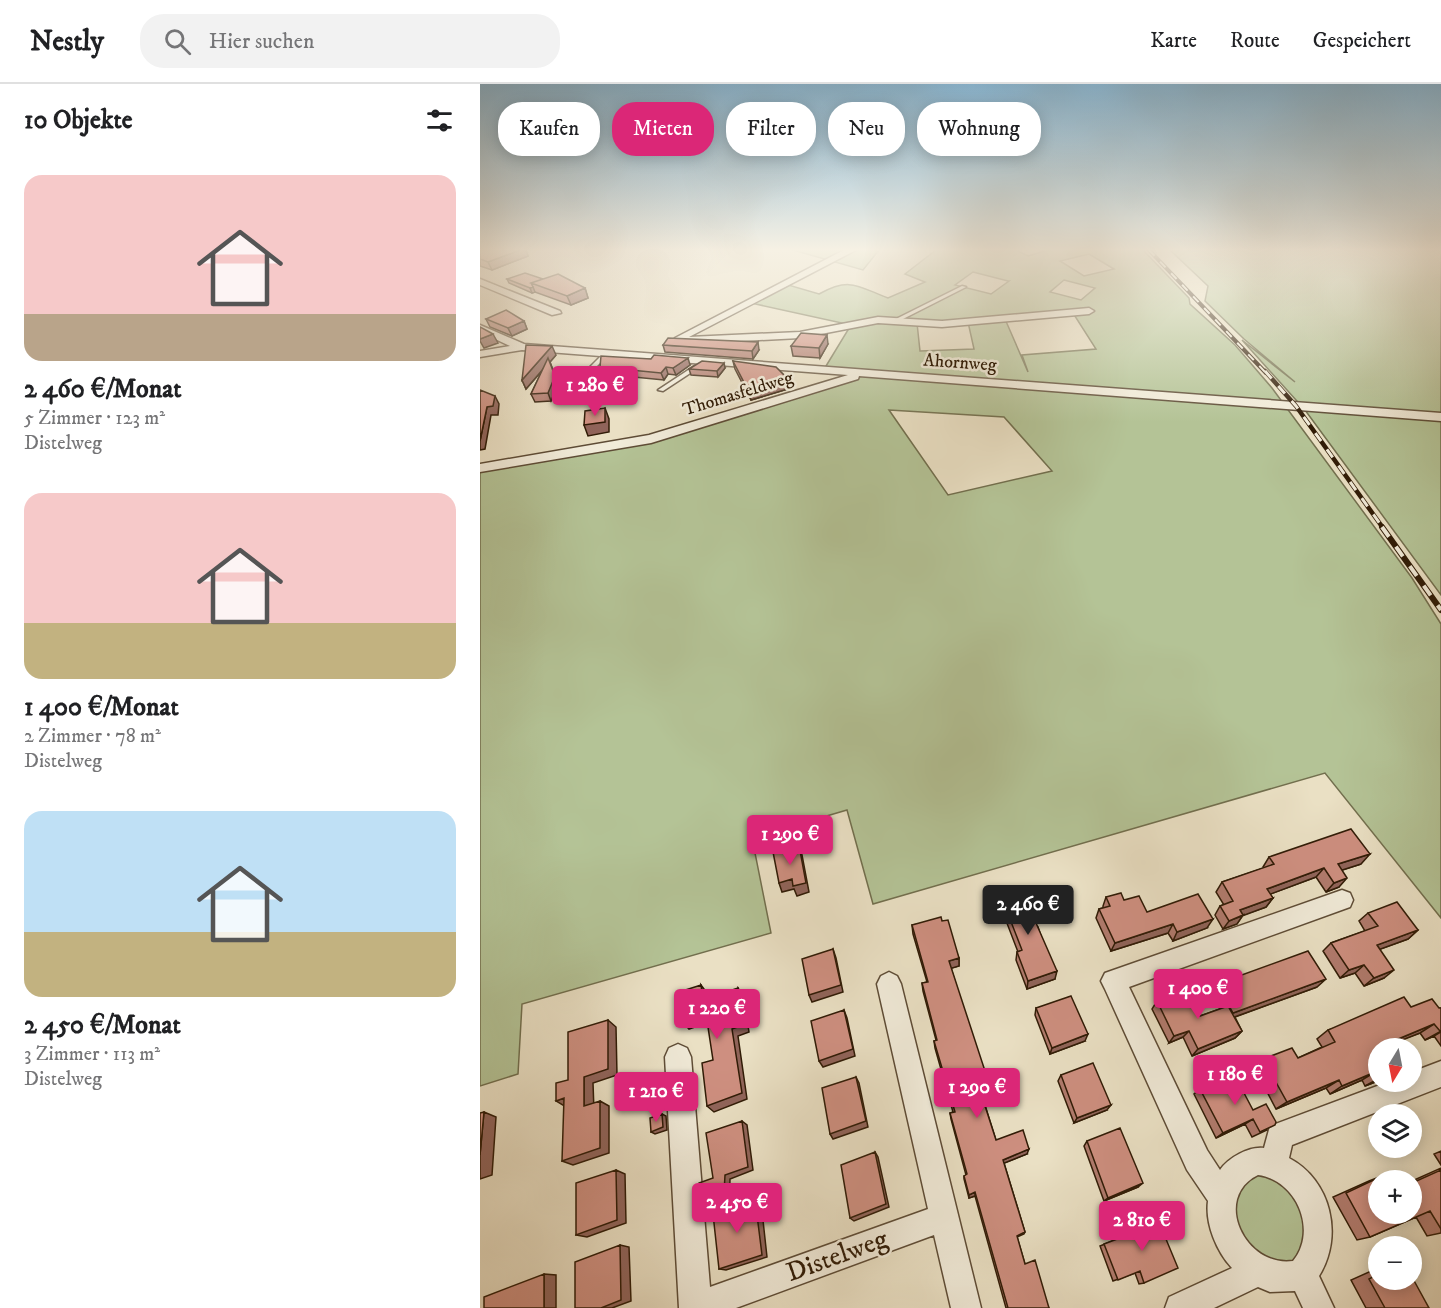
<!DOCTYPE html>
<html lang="de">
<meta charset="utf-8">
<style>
:root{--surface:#fff;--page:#f2f2f2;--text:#202124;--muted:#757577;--line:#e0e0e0;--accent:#db2777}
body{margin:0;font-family:"IM FELL DW Pica",serif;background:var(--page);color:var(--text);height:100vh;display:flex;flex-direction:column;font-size:22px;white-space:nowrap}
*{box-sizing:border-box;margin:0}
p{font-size:20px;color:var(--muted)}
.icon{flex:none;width:33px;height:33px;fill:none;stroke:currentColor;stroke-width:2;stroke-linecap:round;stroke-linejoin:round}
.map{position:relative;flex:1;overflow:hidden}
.drawer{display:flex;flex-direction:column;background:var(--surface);width:480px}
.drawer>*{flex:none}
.guide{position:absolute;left:18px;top:18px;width:570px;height:54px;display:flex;gap:12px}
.needle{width:39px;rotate:190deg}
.controls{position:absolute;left:888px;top:954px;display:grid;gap:12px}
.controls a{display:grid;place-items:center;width:54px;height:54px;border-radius:50%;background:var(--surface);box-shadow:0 3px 15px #0003;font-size:30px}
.price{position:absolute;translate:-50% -51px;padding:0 14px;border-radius:6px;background:var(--accent);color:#fff;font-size:20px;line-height:39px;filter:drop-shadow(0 2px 3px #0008)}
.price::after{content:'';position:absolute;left:50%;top:36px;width:18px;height:14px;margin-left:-9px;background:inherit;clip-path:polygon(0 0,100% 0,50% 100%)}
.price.selected{background:#222;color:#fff}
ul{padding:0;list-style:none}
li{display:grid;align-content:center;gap:12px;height:318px;padding:0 24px}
li span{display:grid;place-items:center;height:186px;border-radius:18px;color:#555}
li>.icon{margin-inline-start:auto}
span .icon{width:108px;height:108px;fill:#fffc;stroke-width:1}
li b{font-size:26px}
h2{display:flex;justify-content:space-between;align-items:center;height:72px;padding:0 24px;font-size:26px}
.chip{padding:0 21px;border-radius:24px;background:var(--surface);box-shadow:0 3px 15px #0003;font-size:21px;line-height:54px}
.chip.selected{background:var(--accent);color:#fff}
header{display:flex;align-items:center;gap:36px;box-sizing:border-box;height:84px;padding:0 30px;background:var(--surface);border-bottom:2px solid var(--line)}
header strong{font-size:28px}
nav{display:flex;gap:33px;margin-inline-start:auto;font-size:21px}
.search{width:420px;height:54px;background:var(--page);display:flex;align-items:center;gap:15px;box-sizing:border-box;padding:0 21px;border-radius:24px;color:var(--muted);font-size:22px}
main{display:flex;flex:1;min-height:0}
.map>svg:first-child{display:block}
</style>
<header>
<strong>Nestly</strong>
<div class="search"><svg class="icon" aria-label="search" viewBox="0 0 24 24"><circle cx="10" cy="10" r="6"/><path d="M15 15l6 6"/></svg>Hier suchen</div>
<nav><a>Karte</a><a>Route</a><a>Gespeichert</a></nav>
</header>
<main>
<section class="drawer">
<h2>10 Objekte<svg class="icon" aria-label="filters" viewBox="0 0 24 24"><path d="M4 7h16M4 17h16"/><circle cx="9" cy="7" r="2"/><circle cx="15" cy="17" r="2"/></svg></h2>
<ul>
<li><span style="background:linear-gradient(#f6c9c9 75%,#b9a48a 0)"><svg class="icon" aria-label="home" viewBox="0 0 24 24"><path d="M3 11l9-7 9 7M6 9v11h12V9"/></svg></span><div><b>2 460 €/Monat</b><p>5 Zimmer · 123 m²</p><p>Distelweg</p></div></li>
<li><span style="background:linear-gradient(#f6c9c9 70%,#c2b280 0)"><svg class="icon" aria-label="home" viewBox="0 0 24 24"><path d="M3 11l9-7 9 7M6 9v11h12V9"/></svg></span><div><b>1 400 €/Monat</b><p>2 Zimmer · 78 m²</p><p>Distelweg</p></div></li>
<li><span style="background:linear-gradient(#bfe0f5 65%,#c2b280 0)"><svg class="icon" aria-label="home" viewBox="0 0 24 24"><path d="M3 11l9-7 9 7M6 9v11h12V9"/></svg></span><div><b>2 450 €/Monat</b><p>3 Zimmer · 113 m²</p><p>Distelweg</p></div></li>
</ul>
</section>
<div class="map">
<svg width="961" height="1224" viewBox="0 0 961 1224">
<rect width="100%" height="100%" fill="#eae0c4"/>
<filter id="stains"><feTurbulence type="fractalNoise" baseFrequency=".00333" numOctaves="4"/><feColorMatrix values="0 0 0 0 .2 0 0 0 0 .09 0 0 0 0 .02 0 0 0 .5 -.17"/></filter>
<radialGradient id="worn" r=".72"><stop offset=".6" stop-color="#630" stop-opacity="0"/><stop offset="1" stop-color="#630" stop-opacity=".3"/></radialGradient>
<path fill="#b4c396" stroke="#726f4e" stroke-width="1.5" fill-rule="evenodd" d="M313 166H399L383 186Z
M456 166H536L548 172 568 166H663L709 214 710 220 755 261 792 304 932 494 961 540V834L845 689 393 820 367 726 272 754 291 849 42 920 38 990 0 1002V384L171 355 382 291 343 287 371 241 271 219 305 200 339 210C370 193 377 202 408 214L445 198 425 190ZM609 170 634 185 604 192 580 177ZM493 188 528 197H529L511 210 475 201ZM584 196 615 204 601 216 570 208ZM593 229 616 265 542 271 548 288 525 235ZM488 238 494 265 440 267 437 239ZM409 326 524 333 572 387 468 411Z
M690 166H961V511L825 326 762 256 815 298 764 255 725 217 728 202Z
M760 1082 811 1091 836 1175 777 1188 742 1113Z"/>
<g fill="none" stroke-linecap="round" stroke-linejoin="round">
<defs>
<path id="lane" d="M482 202 486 203 419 237 414 236Z
M124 269 129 270 87 312H83V310Z
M219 279 222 281 221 282 183 307 178 306Z"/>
<path id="street" d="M364 166H376L209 253 320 248 398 233 462 237 609 224 614 227 609 230 462 243 398 239 320 254 202 260 195 254Z
M0 195 80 227 81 229 72 231 0 201Z
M0 241 44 260 961 329V337L379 292 378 295 171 359 0 388V380L169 351 368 291 42 266 0 273V267L30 262 0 248Z
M862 806 870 809 873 816 870 823 649 903 727 1066 740 1086C748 1074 769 1062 784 1064L790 1042 908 998H932V988L961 977V1003L812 1061 809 1074C851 1096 864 1152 839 1192L854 1224H823L815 1207 790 1208 778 1203 734 1224H685L689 1213 752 1184C737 1168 725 1140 728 1117L707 1086 625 905 621 897 625 889ZM778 1091C817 1096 838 1147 813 1177 766 1184 731 1114 778 1091Z
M409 888 417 892 421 900 501 1224H471L454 1151 256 1224H199L185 973 189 964 198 960 207 964 211 973 230 1203 448 1125 397 900 401 892Z"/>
</defs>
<use href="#lane" stroke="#5e4c36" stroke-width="3"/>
<use href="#street" stroke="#5e4c36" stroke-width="3"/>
<use href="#lane" fill="#f1ebd9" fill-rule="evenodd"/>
<use href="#street" fill="#f1ebd9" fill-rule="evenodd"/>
<defs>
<path id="rail-far2" d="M669 166 786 289"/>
<path id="rail-far1" d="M785 287 816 322 903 444"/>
<path id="rail" d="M902 443 961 526"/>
</defs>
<use href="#rail-far2" stroke="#301b06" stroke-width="4"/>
<use href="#rail-far1" stroke="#301b06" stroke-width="4.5"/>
<use href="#rail" stroke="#301b06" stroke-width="6"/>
<use href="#rail-far2" stroke="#f1ebd9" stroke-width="2" stroke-dasharray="8" stroke-linecap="butt"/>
<use href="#rail-far1" stroke="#f1ebd9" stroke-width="3" stroke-dasharray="10" stroke-linecap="butt"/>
<use href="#rail" stroke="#f1ebd9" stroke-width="4" stroke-dasharray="12" stroke-linecap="butt"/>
</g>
<path fill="#b17b6e" stroke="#301b06" stroke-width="1.5" d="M0 166H46L48 172 12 186 0 182Z
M27 195H63L105 204 108 214 91 221 55 208 52 209 29 199Z
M6 235 44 237 47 245 32 252 10 243Z
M348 260 340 274 313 272 311 262Z
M183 261 279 266 273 275 185 268Z
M76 271 70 278 78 300 71 317 55 318 51 310 62 287 46 305 42 296Z
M171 275 210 281 196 291 188 290 184 296 123 290 120 283Z
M253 277 311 304 271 316 255 285Z
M245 284 238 293 211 291 209 285Z
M789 773 881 780 862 786 859 803 846 808 836 793 790 810 793 814 786 823 763 831 757 840 743 845 735 831 740 822 744 821 736 808 742 798 784 784 783 783Z
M521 812 558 843 575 895 547 905 536 876 537 868H538L520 821Z
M626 813 644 816 667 828 727 844 693 857 688 849 631 867 616 834 619 825 623 824V822Z
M888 829 938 846 928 855 900 865 904 894 884 902 875 889 860 894 843 867 851 859 885 847 879 837Z
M462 837 479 874V882L471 884 505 996 498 999 516 1056 547 1070 524 1079 545 1148 544 1150 537 1153 545 1180 569 1224H526L495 1112 489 1114 484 1095V1092L486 1091 471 1035 470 1029 473 1028 455 964 454 957 456 956 443 907 442 899 447 898 433 850 432 841Z
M737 900 837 903 755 933 762 947 755 954 712 972 703 953 689 959 672 925 677 917 720 932 740 925 731 908Z
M931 923 959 924H961V962L954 952 945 956 940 949 898 964V997L885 1002 882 996 850 1010 846 1004 796 1025 774 983 783 975 818 974 842 963 837 955 848 946Z
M556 924 605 957 570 970 555 931Z
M581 991 627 1026 594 1039 578 997Z
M720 1005 773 1026 787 1046 772 1053 765 1040 736 1054 714 1010Z
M607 1057 658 1103 624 1117 604 1062Z
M961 1067V1081L954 1070Z
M961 1084V1149L947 1152 936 1133 890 1153 877 1156 853 1113 889 1097 902 1092 898 1096 932 1130V1097Z
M676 1131 664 1199 659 1200 655 1189 633 1197 620 1162 640 1154 637 1148Z
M898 1184V1196L949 1224H886L871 1196Z"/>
<path fill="#90645a" stroke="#301b06" stroke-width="1.5" d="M40 166H46L48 172 12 186 8 178Z
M53 203 55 208 52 209 50 204Z
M105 204 108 214 91 221 87 212Z
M44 237 47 245 32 252 28 244Z
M13 250 18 259 4 264 0 257V255Z
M347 251 348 260 340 274 339 264Z
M278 258 279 266 273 275 272 267Z
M72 262 76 271 70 278 78 300 71 317 68 309 69 278 46 305 42 296Z
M208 274 210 281 196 291 193 284Z
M244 279 245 284 238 293 237 287Z
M186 283 188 290 184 296 181 289Z
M309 296 311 304 271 316 269 308Z
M15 312 19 320 18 331H11L5 365 0 366V357L7 323Z
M125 324 129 335V348L108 352 104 341Z
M319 761 322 771 329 808 317 812 314 805 302 808 299 799Z
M890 770 881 780 850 790 858 780Z
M844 784 836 793 780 814 787 805Z
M867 794 859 803 846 808 854 799Z
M793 814 786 823 754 835 760 826Z
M763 831 757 840 743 845 749 837Z
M733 835 727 844 693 857 697 848Z
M693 840 688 849 631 867 635 859Z
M938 846 928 855 887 870 897 861Z
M353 865 356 874 363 908 332 918 329 911Z
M479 874V882L469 885V877Z
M884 881 875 889 860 894 869 886Z
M914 886 904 894 884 902 894 894Z
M577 887 575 895 547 905 548 897Z
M846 895 837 903 746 936 753 929Z
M221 901 227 909 229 923 223 916Z
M258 904 263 912 269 948 258 952 267 1015 234 1028 227 1022 252 945Z
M364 926 367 934 375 972 343 983 339 977Z
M226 930 232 937 209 945 203 938Z
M128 936 136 943 137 991 113 999 114 1027 104 1022V993Z
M954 940 940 949 902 964H898L899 963Z
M709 947 703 953 689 959 694 952Z
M762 947 755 954 712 972 718 965Z
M961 947V948L954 952 945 956Z
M608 950 605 957 570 970 572 964Z
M895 988 882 996 850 1010 862 1002Z
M506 990 505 996 496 1000V994Z
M376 993 379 999 388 1043 353 1055 350 1050Z
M898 995V997L885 1002Z
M859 996 846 1004 796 1025 807 1018Z
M84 1014 86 1023 76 1017Z
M120 1017 129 1022V1069L93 1081 82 1077Z
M631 1021 627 1026 594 1039 597 1034Z
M4 1028 16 1033 12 1091 0 1095V1071Z
M182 1030 186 1032 187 1046 175 1050 171 1048Z
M773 1035 765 1040 736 1054 743 1049Z
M262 1037 267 1041 273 1086 250 1095 249 1130 227 1135 220 1132 245 1091Z
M549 1065 547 1070 522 1080 523 1076Z
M395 1068 398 1073 409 1123 374 1137 370 1134Z
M136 1086 145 1090 146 1139 107 1153 96 1151Z
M663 1099 658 1103 624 1117 628 1114Z
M495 1108V1112L489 1114V1111Z
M275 1115 281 1118 287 1173 246 1186 239 1185Z
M140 1161 149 1163 151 1217 132 1224H121Z
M64 1190 76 1191V1224H64Z"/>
<path fill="#ce8f80" stroke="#301b06" stroke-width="1.5" d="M0 166H40L8 178 0 175Z
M45 189 63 195 51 199 53 203 50 204 27 195Z
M78 190 105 204 87 212 51 199Z
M26 226 44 237 28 244 6 235Z
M0 243 13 250 0 255Z
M321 249 347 251 339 264 311 262Z
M188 254 278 258 272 267 183 261Z
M46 261 72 262 42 296Z
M174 271 208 274 193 284 186 283 181 289 120 283 121 272 171 275Z
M68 274 75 292 68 309 51 310Z
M222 277 244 279 237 287 209 285Z
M253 277 296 283 309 296 269 308Z
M0 306 15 312 13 322 7 323 0 357Z
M125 324V338L104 341 105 327Z
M871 745 890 770 858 780 867 794 854 799 844 784 787 805 793 814 760 826 763 831 749 837 740 822 753 817 742 798 794 780 789 773Z
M319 761 326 799 313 802 312 795 299 799 293 768Z
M545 804 559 838 556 839 577 887 548 897 537 868 542 866 521 812Z
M641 809 644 816 659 812 667 828 718 810 733 835 697 848 693 840 635 859 619 825 630 822 626 813Z
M917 818 938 846 897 861 914 886 894 894 884 881 869 886 851 859 898 842 888 829Z
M461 833 462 837 468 836 479 874 469 877 506 990 496 994 516 1056 543 1046 549 1065 523 1076 545 1148 537 1152 545 1180 555 1176 569 1224H528L495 1108 489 1111 484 1092 487 1090 470 1029 475 1028 454 957 457 956 442 899 448 898 432 841Z
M353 865 361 901 329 911 322 875Z
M828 867 846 895 753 929 737 900Z
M221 901 223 916 258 904 263 941 252 945 262 1009 227 1022 222 979 233 976 226 930 203 938 199 908Z
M707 906 720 932 748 922 762 947 718 965 709 947 694 952 677 917Z
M591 912 608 950 572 964 556 924Z
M924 913 931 923 952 915 959 924H961V947H960L954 940 899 963 900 964H898V994L895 988 862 1002 859 996 807 1018 783 975 812 964 818 974 855 958 848 946Z
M364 926 373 965 339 977 331 937Z
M128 936V985L104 993V1022L120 1017V1064L82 1077 84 1014 76 1017V999L88 996V948Z
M613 979 631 1021 597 1034 581 991Z
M754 990 773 1026 786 1020 796 1038 795 1041 780 1048 773 1035 743 1049 720 1005Z
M376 993 386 1037 350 1050 342 1004Z
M4 1028 0 1071V1029Z
M182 1030 183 1043 171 1048 170 1034Z
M262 1037 268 1083 245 1091 243 1127 220 1132 219 1099 233 1094 226 1049Z
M640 1044 663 1099 628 1114 607 1057Z
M395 1068 406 1120 370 1134 361 1081Z
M136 1086 137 1136 96 1151V1099Z
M961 1086V1145L950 1127 890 1153 866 1109 902 1092 905 1096H898V1130H932V1099Z
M275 1115 282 1171 239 1185 233 1130Z
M676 1131 698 1184 664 1199 660 1187 638 1196 624 1160 645 1152 642 1146Z
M140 1161 141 1216 121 1224H95V1178Z
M64 1190V1224H4V1213Z
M898 1190V1196H932V1193L949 1224H905L889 1195Z"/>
<linearGradient id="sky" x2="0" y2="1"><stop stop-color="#88b7d5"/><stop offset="0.49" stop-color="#f6f1e4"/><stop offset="1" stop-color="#f6f1e4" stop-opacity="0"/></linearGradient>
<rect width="961" height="338" fill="url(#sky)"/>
<g text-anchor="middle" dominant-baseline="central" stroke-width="5" stroke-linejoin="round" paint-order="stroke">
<g font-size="18" fill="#301b06" stroke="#f1ebd9">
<text transform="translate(480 279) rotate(4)">Ahornweg</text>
<text transform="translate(258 310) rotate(-17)">Thomasfeldweg</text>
</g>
<g font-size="27" fill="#301b06" stroke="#f1ebd9">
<text transform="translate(357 1172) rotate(-20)">Distelweg</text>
</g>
</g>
<rect width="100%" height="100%" filter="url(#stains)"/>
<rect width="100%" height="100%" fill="url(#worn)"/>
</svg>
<div class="controls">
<a><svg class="needle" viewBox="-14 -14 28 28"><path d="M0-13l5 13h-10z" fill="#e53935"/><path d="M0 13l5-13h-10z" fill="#757577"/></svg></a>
<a><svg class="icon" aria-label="layers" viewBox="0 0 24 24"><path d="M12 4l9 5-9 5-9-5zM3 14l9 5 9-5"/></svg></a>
<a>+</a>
<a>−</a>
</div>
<b class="price" style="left:115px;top:333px">1 280 €</b>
<b class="price" style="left:310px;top:782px">1 290 €</b>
<b class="price selected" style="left:548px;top:852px">2 460 €</b>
<b class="price" style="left:718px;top:936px">1 400 €</b>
<b class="price" style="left:237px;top:956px">1 220 €</b>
<b class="price" style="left:755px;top:1022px">1 180 €</b>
<b class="price" style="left:497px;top:1035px">1 290 €</b>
<b class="price" style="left:176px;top:1039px">1 210 €</b>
<b class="price" style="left:257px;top:1150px">2 450 €</b>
<b class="price" style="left:662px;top:1168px">2 810 €</b>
<div class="guide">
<a class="chip">Kaufen</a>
<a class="chip selected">Mieten</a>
<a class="chip">Filter</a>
<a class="chip">Neu</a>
<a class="chip">Wohnung</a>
</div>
</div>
</main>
